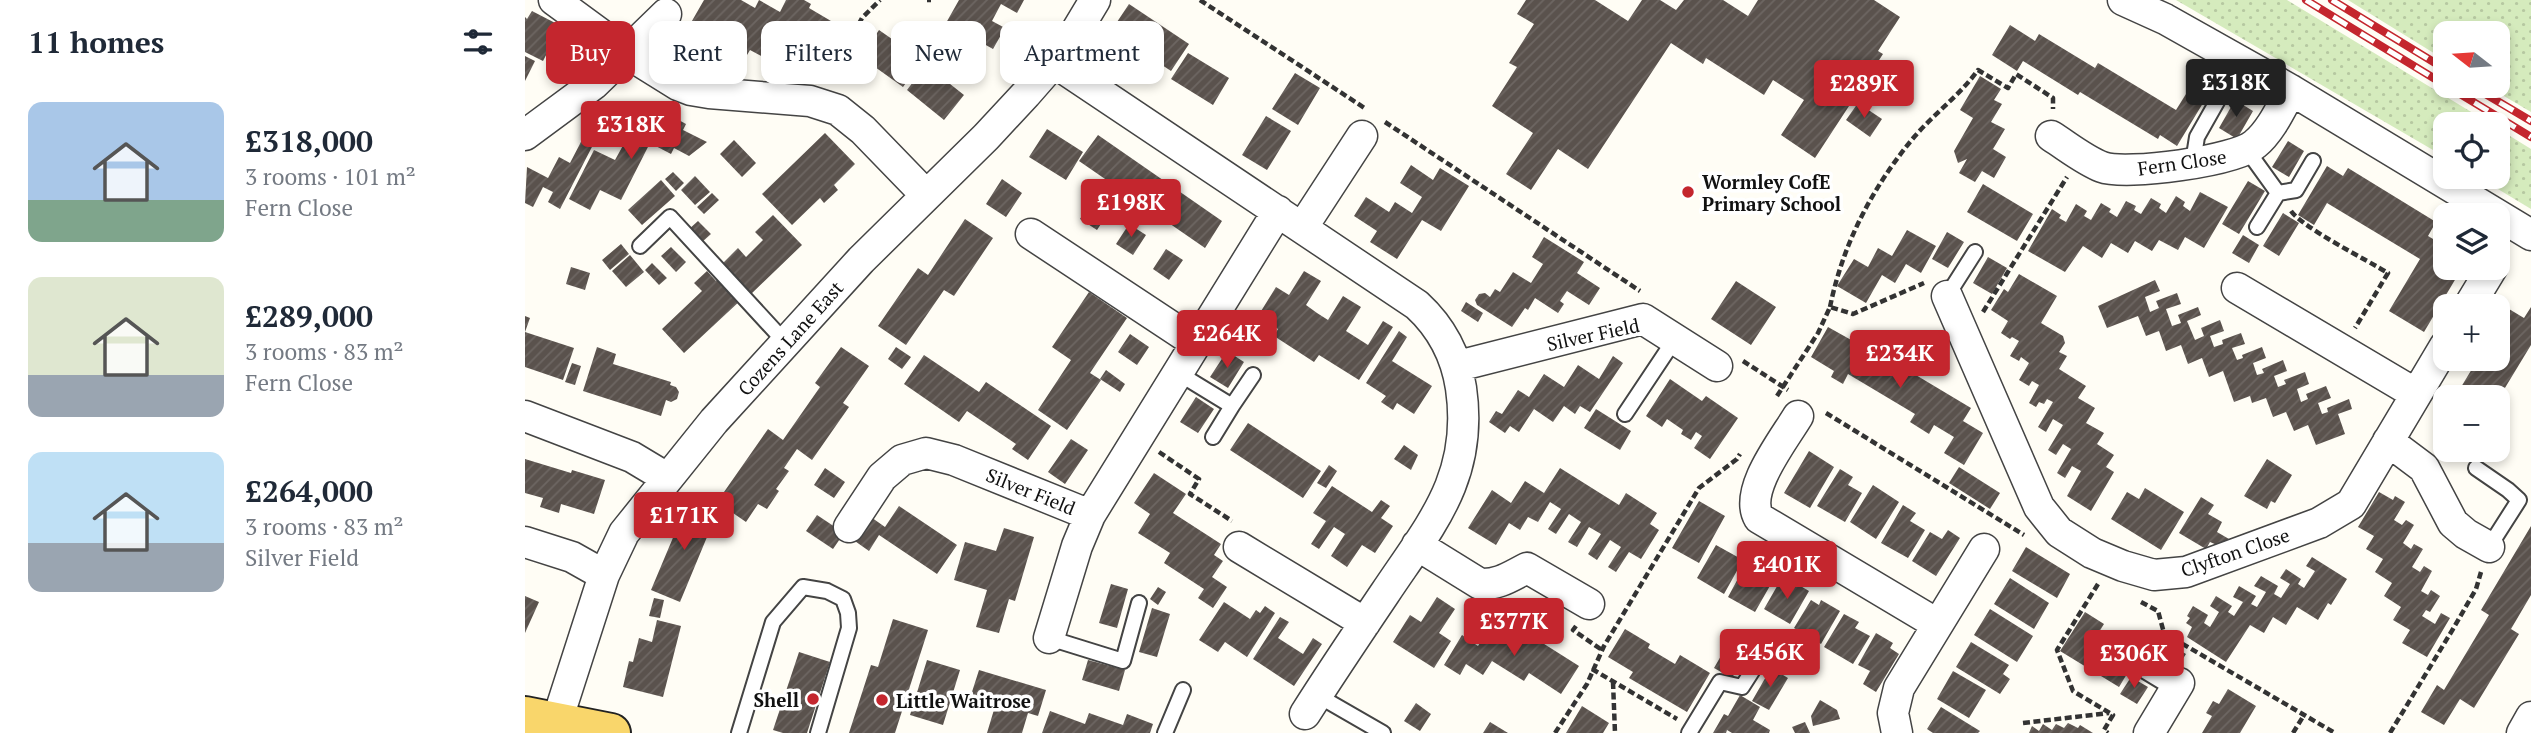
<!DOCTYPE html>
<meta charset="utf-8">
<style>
:root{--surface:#fff;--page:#f6f6f7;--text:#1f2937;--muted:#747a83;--accent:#c4262e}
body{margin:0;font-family:"PT Serif",serif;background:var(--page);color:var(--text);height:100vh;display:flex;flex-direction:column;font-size:26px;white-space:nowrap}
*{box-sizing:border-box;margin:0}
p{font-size:23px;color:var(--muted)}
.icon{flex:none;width:38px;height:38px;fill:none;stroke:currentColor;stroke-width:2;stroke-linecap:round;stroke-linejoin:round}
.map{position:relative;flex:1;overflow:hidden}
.drawer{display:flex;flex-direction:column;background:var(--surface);width:525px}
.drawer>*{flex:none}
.hud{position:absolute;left:21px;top:21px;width:665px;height:63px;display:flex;gap:14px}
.needle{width:46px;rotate:287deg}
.fabs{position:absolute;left:1908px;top:21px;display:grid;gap:14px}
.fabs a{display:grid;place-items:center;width:77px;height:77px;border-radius:14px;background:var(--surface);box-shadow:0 4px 10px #0003;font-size:35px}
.price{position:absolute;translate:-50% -60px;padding:0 16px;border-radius:7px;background:var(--accent);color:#fff;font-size:23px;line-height:46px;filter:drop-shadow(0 2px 4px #0008)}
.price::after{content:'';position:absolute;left:50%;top:42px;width:21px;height:16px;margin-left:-10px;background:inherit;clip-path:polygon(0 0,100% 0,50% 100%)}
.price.current{background:#222;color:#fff}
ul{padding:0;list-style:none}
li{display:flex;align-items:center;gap:21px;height:175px;padding:0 28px}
li span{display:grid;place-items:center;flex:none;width:196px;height:140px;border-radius:14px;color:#555}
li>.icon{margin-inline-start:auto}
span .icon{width:84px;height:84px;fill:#fffc;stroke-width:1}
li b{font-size:30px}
h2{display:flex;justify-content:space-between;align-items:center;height:84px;padding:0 28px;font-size:30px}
.tag{padding:0 24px;border-radius:14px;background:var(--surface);box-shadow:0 4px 10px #0003;font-size:24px;line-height:63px}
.tag.current{background:var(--accent);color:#fff}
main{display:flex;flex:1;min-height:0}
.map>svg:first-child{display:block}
</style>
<main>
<section class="drawer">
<h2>11 homes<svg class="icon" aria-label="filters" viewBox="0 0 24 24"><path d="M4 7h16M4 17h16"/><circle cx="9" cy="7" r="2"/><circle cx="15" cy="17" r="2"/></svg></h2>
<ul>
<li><span style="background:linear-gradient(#a9c7e8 70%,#7fa58c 0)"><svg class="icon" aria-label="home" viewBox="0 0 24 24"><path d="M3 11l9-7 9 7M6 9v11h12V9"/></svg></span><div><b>£318,000</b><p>3 rooms · 101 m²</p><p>Fern Close</p></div></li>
<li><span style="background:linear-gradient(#dfe7d0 70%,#9aa5b1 0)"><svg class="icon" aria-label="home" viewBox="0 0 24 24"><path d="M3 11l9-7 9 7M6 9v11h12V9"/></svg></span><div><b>£289,000</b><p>3 rooms · 83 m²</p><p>Fern Close</p></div></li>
<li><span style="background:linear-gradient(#bfe0f5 65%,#9aa5b1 0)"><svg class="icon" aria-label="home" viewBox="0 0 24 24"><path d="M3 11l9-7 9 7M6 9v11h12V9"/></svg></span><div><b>£264,000</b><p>3 rooms · 83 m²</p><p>Silver Field</p></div></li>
</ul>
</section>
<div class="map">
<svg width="2006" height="733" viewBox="0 0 2006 733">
<defs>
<pattern id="grass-dots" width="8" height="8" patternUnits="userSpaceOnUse" patternTransform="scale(1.75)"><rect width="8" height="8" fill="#d5ebbd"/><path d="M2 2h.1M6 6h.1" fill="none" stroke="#b6c8a1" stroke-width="1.8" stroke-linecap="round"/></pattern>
<pattern id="building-hatch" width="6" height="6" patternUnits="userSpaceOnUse" patternTransform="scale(1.75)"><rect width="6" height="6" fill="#5a524d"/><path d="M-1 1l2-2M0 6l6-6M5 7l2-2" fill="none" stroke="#6d6662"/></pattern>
</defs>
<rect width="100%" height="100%" fill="#fffdf5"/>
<path fill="url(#grass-dots)" d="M1651 0H1762L1966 124H1920V157Z
M1823 0H2006V112L1962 86H1972V33H1920V60Z
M1972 128 2006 149V209L1953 177H1972Z"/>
<path fill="url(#building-hatch)" d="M179 0H216L230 8 234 0 255 12 261 0H279L286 4 284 8 306 21 290 49 277 42 264 64 255 59 264 43 252 36 240 58 225 50 222 55 216 52 212 58 204 53 213 38 201 31 189 53 179 48 190 29 178 22 164 45 156 40Z
M434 0H499L492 13 476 4 467 21 480 28 468 49 421 23Z
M1001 0H1070L1103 21 1117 0H1135L1151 10 1159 0H1198L1223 16 1233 0H1349L1375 17 1353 51 1358 54 1290 158 1256 135 1279 100 1248 80 1239 95 1181 58 1178 64 1146 43 1063 169 1033 149 1006 190 981 174 1008 133 967 106 992 67 984 63 1009 24 992 14Z
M604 4 664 44 646 71 586 31Z
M7 11 36 26 18 61 0 52V17L2 19Z
M1485 25 1510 41 1514 34 1570 68 1573 63 1651 110 1676 70 1692 80 1652 146 1635 135 1633 139 1555 92 1553 95 1498 61 1492 71 1467 55Z
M354 30 397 60 378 87 336 57Z
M663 53 704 78 688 105 646 79Z
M0 56 10 61 0 81Z
M401 65 439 95 419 120 382 90Z
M770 73 795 88 773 125 747 109Z
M1455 76 1476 89 1469 100 1477 104 1466 122 1480 129 1468 149 1481 157 1469 178 1457 171 1450 182 1434 173 1442 159 1433 163 1429 151 1448 118 1435 110Z
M1710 100 1728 111 1712 139 1694 128Z
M1333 103 1357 119 1345 137 1321 120Z
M141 113 161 124 158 130 182 142 164 156 149 148 146 154 125 143 96 200 75 190 65 210 44 199 69 150 90 160 101 140 112 146 125 121 134 126Z
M741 116 766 131 742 170 717 155Z
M522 129 558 152 541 180 504 157Z
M300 133 330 164 309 185 313 190 299 203 295 198 267 225 237 194Z
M573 135 697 221 680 248 554 161Z
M58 138 69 143 35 209 23 202 28 192 18 187 8 207 0 203 2 167 23 178 34 157 45 163Z
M209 140 231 163 217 177 195 154Z
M1763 141 1779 151 1764 177 1747 167Z
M886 165 908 180 915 168 944 186 916 231 897 220 872 259 845 242 852 231 829 216 841 197 864 212 870 202 887 213 897 197 875 183Z
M1802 166 1818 176 1823 168 1911 222 1903 236 1920 246V268H1937L1899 332 1864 311 1895 259 1802 203 1789 225 1773 215Z
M148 172 159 183 151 191 140 179Z
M170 176 185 192 170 205 156 190Z
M477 179 497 193 481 217 461 204Z
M136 180 150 196 117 225 103 210Z
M1723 181 1740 191 1714 234 1697 224Z
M1458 184 1508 214 1492 241 1442 212Z
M1675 192 1703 207 1679 248 1660 237 1653 250 1634 240 1627 251 1610 241 1603 253 1586 243 1577 258 1558 246 1540 272 1503 251 1527 209 1536 215 1534 218 1541 222 1551 204 1562 211 1559 216 1566 220 1576 203 1586 209 1584 212 1592 217 1601 201 1611 206 1609 210 1616 214 1626 198 1636 204 1634 208 1641 213 1651 196 1660 202 1658 206 1665 211Z
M187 193 194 200 179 214 172 207Z
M568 199 585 210 572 230 555 219Z
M1758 213 1774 223 1754 256 1738 246Z
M248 215 277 245 225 295 196 265 213 248 221 257 238 240 230 232Z
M440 219 468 238 429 296 419 290 381 345 353 326 393 268 403 275Z
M173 221 186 234 176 243 163 230Z
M604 224 621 235 608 255 591 244Z
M1382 230 1411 246 1396 273 1381 264 1370 283 1357 275 1341 303 1312 286 1329 259 1343 267 1353 248 1367 256Z
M1422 232 1439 242 1423 268 1407 259Z
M1718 235 1734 245 1724 263 1707 253Z
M1019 237 1059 262 1052 273 1075 288 1064 305 1042 291 1035 301 1039 304 1033 313 1010 298 1003 310 1000 308 987 327 952 305 950 300 954 294 960 293 965 297 970 289 975 292 988 272 1006 283 1018 264 1007 257Z
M96 244 104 254 85 270 77 260Z
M146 247 161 262 151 272 136 256Z
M641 249 658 260 644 280 628 269Z
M105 255 119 272 101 287 87 271Z
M1463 257 1482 268 1467 294 1448 283Z
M127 263 142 278 134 285 120 270Z
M46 267 65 273 60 290 41 284Z
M182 271 191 281 196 276 217 299 159 353 137 329 177 291 169 283Z
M779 271 796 281 781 305 792 313 803 320 818 296 836 307 821 331 843 345 858 321 868 327 834 380 794 355 789 362 749 336 753 329 733 316 751 287 764 295Z
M1494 274 1532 296 1516 323 1538 336 1540 343 1534 352 1542 356 1534 369 1561 386 1553 398 1570 408 1561 423 1579 433 1572 444 1589 455 1581 467 1589 472 1566 511 1542 496 1556 471 1547 466 1540 478 1532 473 1546 449 1538 444 1531 455 1523 450 1538 425 1528 419 1521 432 1513 427 1528 402 1522 399 1519 404 1514 402 1511 407 1504 403 1514 385 1507 381 1504 386 1494 380 1504 363 1496 357 1494 361 1485 356 1494 341 1487 337 1485 339 1476 333 1483 321 1466 310 1479 289 1483 292Z
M1630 280 1635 291 1620 297 1625 312 1634 308 1631 301 1652 293 1656 304 1641 309 1647 326 1656 323 1653 315 1673 307 1676 315 1662 321 1670 340 1679 336 1676 328 1695 320 1699 331 1685 336 1689 347 1698 344 1697 340 1716 333 1720 344 1707 348 1712 360 1718 358 1717 355 1737 347 1741 358 1728 363 1732 375 1739 373 1737 369 1758 360 1762 371 1749 376 1753 387 1761 384 1759 380 1780 372 1784 384 1772 389 1776 402 1783 399 1781 394 1801 386 1806 398 1793 403 1797 414 1803 412 1802 408 1824 399 1827 409 1813 414 1820 434 1791 445 1783 425 1769 431 1761 412 1748 417 1741 398 1727 403 1725 396 1709 402 1698 371 1684 377 1677 358 1663 364 1656 345 1641 351 1634 331 1621 336 1613 316 1582 328 1573 306Z
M1211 281 1251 307 1226 345 1186 319Z
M564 292 602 318 565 373 576 380 542 430 513 410 546 360 527 347Z
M941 302 958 313 953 322 936 311Z
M2006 307V345L1972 401V397H1930L1953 359H1972V328L1984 309 1999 318Z
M0 316 5 318 0 332 49 348 38 380 0 367Z
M1303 327 1328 341 1329 338 1446 408 1438 421 1458 433 1439 465 1419 453 1429 437 1409 425 1404 434 1385 422 1390 414 1323 374 1318 384 1306 377 1309 371 1286 357Z
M874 331 882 337 867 361 907 386 889 414 872 403 868 410 856 402 861 396 841 383Z
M605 334 624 347 612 365 593 352Z
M72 347 91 354 88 364 146 382 145 385 151 387 154 392 152 399 146 402 141 400 136 416 58 391Z
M316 347 344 366 318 403 324 407 287 460 272 449 259 468 264 471 251 489 254 491 242 509 233 504 221 522 192 502 243 429 258 440 295 387 290 383Z
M371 347 386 357 377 369 363 359Z
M702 351 719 362 703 388 685 377Z
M399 355 454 392 461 382 526 426 503 460 487 449 491 444 442 411 434 422 379 384Z
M1088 356 1098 363 1065 412 1055 406 1050 414 1039 406 1028 422 1009 409 994 432 985 426 980 433 964 422 971 411 977 414 993 390 1004 397 1019 374 1039 387 1053 365 1074 379Z
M47 363 56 366 50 385 40 382Z
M581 370 600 384 595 392 575 379Z
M1145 379 1177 401 1181 396 1213 418 1185 459 1169 448 1177 436 1171 432 1166 440 1156 434 1158 430 1142 419 1137 427 1121 416Z
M671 397 689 409 673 433 655 422Z
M1071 409 1106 431 1095 450 1059 428Z
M723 423 796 471 778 498 705 450Z
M1916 426 1920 428V444L1908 437Z
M546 439 563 450 540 484 523 472Z
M879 445 893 455 886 470 869 459Z
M1284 451 1309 467 1285 508 1259 493Z
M0 459 46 473 47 470 80 480 69 514 36 504 34 513 15 507 18 498 0 493Z
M1742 459 1767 475 1750 503 1746 501 1742 509 1719 496Z
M804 465 812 471 801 488 792 483Z
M1434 467 1475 493 1465 509 1424 483Z
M300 468 320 482 309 498 289 485Z
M1035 468 1094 505 1101 493 1132 513 1125 524 1134 530 1116 559 1104 552 1091 572 1083 567 1096 547 1085 540 1072 560 1063 554 1076 534 1064 527 1052 547 1043 542 1056 522 1044 514 1031 534 1023 529 1036 509 1025 502 1013 522 1003 517 995 530 984 523 971 545 943 528 967 490 986 503 1000 481 1019 493Z
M1315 469 1328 477 1323 485 1337 493 1320 522 1292 506Z
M629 473 661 494 648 513 696 544 689 555 698 561 687 577 702 587 688 608 673 598 679 589 639 563 645 553 613 533 625 514 609 503Z
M1348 485 1374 502 1351 539 1325 522Z
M807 486 847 512 856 500 865 506 856 518 868 526 850 553 837 545 822 567 806 556 820 534 809 527 794 549 786 544 801 521 788 513Z
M1620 488 1659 512 1636 550 1586 519 1602 492 1614 499Z
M1854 492 1868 500 1870 496 1880 502 1869 520 1877 525 1881 520 1889 525 1878 543 1886 549 1889 544 1898 549 1887 567 1895 572 1899 566 1907 571 1896 591 1903 595 1906 590 1915 596 1905 612 1901 610 1897 616 1910 624 1916 613 1925 618 1902 657 1877 643 1885 630 1868 620 1876 607 1859 596 1867 583 1850 572 1858 559 1841 549 1849 536 1833 527Z
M1676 497 1689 505 1683 514 1697 522 1692 532 1704 539 1692 545 1685 542 1681 549 1654 533Z
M1174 501 1200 516 1174 563 1147 548Z
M163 502 192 513 155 602 126 590Z
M1378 505 1391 513 1385 521 1400 530 1383 558 1356 543Z
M374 506 432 545 412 574 354 535 344 551 327 539 343 515 360 527Z
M292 515 319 533 308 549 281 531Z
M2006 526V595L1986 629 1994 634 1949 708 1935 699 1919 725 1896 712 1912 685 1919 690 1964 615 1956 610Z
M479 528 509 537 490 601 484 599 474 633 451 627 462 590 429 580 440 542 471 551Z
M1423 530 1435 538 1411 576 1387 561 1405 532 1417 539Z
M1191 545 1218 560 1199 594 1172 578Z
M1501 547 1545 574 1532 598 1487 571Z
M1787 557 1822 579 1806 605 1803 603 1793 620 1772 607 1761 625 1748 617 1739 633 1725 625 1701 662 1662 637 1667 627 1661 623 1665 618 1662 616 1668 606 1683 615 1679 623 1685 627 1694 612 1685 606 1691 596 1707 606 1703 612 1709 616 1718 602 1708 597 1714 586 1731 596 1726 604 1732 607 1741 592 1729 586 1736 576 1753 586 1749 594 1756 598 1765 584 1755 578 1761 569 1776 579 1773 584 1779 588 1790 571 1781 566Z
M1222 562 1250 577 1230 612 1203 597Z
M1485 578 1524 603 1509 629 1469 604Z
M1255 581 1264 586 1267 581 1284 591 1265 624 1239 609Z
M586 584 603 589 592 628 574 623Z
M633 587 641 592 633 605 625 599Z
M0 596 14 602 0 633Z
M912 597 930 609 914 633 926 641 909 668 868 642 885 615 896 622Z
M129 598 139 600 135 618 124 616Z
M1286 600 1294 605 1296 600 1315 611 1296 644 1269 628Z
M699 602 725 619 731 610 735 613 740 606 750 613 722 657 700 642 693 652 674 640Z
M627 608 645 614 632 657 614 652Z
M1465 609 1508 636 1492 662 1449 635Z
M1560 612 1579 624 1574 632 1594 644 1600 635 1608 639 1602 649 1613 656 1594 687 1535 651Z
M1319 614 1334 622 1330 628 1345 636 1328 664 1299 647Z
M755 617 764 622 753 638 778 654 788 638 797 644 769 686 728 659Z
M368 619 403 630 370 733H324L346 665 353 667Z
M132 620 156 626 138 697 98 687 104 661 108 662 114 638 127 642Z
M989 625 1054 666 1036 694 1004 673 999 681 967 661 958 675 941 664 935 675 919 665 937 635 953 646 963 630 980 640Z
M1100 629 1125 644 1123 648 1150 664 1155 655 1185 673 1162 712 1104 678 1108 672 1083 657Z
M1351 633 1368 643 1365 648 1374 654 1351 692 1338 684 1345 671 1333 665Z
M1628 634 1661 654 1650 671 1617 651Z
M1204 642 1222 652 1207 678 1189 668Z
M1446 642 1484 665 1478 674 1485 679 1475 694 1431 667Z
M274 652 305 662 282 733H258L248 730Z
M402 660 435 670 418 725 385 715Z
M563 660 600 670 594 691 557 680Z
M1246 668 1263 678 1244 710 1227 701Z
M454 670 521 690 513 716 503 713 497 733H462L471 703 446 695Z
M1428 671 1461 690 1444 718 1412 699Z
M1606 677 1623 687 1612 704 1595 694Z
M1703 689 1731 706 1715 733H1677L1687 716 1681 713 1688 701 1694 704Z
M1215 695 1235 707 1228 720 1245 730 1244 733H1207L1202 730 1201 733H1188L1199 714 1203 716Z
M1295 700 1312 710 1315 719 1288 726 1286 716Z
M891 703 906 714 895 731 879 721Z
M1057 706 1084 723 1078 733H1041Z
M1416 707 1455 731 1453 733H1408L1402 729Z
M525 711 560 724 564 713 598 725 602 714 628 724 625 733H517Z
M965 722 983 733H958Z
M1280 722 1285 733H1270L1267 727Z
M1543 723 1553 728 1555 725 1568 733H1504L1507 726 1514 731 1518 724 1527 730 1531 724 1539 728Z"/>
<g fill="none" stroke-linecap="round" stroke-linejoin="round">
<defs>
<path id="service" d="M1722 150 1753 193
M1668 162 1672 137 1698 91
M1732 227 1753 193 1771 190 1788 161
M115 246 145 217 261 343
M1422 296 1450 252
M653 373 707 406 688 437
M707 406 728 375
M1100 414 1150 339
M1951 468 1983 490 1994 500 1964 547
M524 638 598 661 614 603
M1613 667 1651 690
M792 695 858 733
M214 733 248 622 278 587 302 591 318 599 323 613 324 628 293 733
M640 733 658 690
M1164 733 1195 682 1217 687 1233 662"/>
<path id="minor" d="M29 0 100 52 153 85 166 90 184 93 285 101 313 110 338 130 401 195
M1598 0 1640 19 1766 90 2006 235
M529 62 892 305C917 328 931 355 936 388 949 477 906 524 860 593 833 633 806 673 780 714
M0 135 69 84 141 14
M1526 136C1542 146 1559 160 1577 167 1601 176 1711 161 1730 144 1746 131 1756 108 1766 90
M777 228 837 136
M506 234 671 343
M1712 288 1891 394
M1422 296 1514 507 1534 532 1567 553 1598 566 1629 575 1661 572 1794 523 1826 504 1920 346
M1944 306 1967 268
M933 366 1118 319 1192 366
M0 416 107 457 142 478
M1273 416C1258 441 1218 491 1234 518L1412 624
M1863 441 1899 468 1928 523 1941 534 1964 547
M324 527 357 477 377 460 401 453 429 460 565 515
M0 542 47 557 79 575
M892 545 955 584C974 585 986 576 1002 568L1064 604
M714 547 840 623
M524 638 552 546 565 515 753 211
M32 721 79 575 99 533 189 421 336 260 461 137 501 94 529 62 552 30 570 0
M1372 733 1368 713 1374 688 1459 549
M1624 733 1654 683
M1997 733 2006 717"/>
<path id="primary" d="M0 716 86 733"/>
</defs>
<use href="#service" stroke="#444" stroke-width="18"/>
<use href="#minor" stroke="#444" stroke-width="33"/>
<use href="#primary" stroke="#222" stroke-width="42"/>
<path stroke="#333" stroke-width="4.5" stroke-dasharray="7 3.5" stroke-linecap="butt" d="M402 0H406
M675 0 841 109
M304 80 337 18 355 0
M860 122 1115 291
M1766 211C1778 228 1842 260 1863 273L1830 328
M1305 307C1318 243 1348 186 1390 136 1410 113 1435 95 1453 70L1483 88 1491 74 1528 98V109
M1458 312 1542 177
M1218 361 1263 390
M1252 396 1293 333 1305 307 1328 314 1399 283
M1301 413 1499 535
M634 452 674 479 665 494 707 521
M1573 584 1532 650 1548 691 1588 715 1579 730 1583 733
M1616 602 1633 611 1639 633 1810 733
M1051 626 1048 630 1077 650
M1067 669 1152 719
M1088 682 1090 733
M1498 723 1584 713
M1030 733 1062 684 1079 646 1174 488 1212 459 1215 454
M1768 733 1779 715
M1865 733 1928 629 1951 589 1956 572"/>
<use href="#service" stroke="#fff" stroke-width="14"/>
<use href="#minor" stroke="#fff" stroke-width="30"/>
<use href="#primary" stroke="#f9d66b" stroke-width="38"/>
<defs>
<path id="rail" d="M1781 0 1920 85
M1807 0 1920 69
M1922 86 2006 137
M1947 86 2006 121"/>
</defs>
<use href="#rail" stroke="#c4262e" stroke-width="8"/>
<use href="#rail" stroke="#fff" stroke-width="5" stroke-dasharray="16" stroke-linecap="butt"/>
</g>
<g fill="#c4262e" stroke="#fff" stroke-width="2.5">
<circle cx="1163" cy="192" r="7"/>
<circle cx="288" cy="699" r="7"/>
<circle cx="357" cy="700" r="7"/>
</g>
<g text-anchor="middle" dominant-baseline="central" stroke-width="7" stroke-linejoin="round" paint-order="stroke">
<g font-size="19" fill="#111" stroke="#fff">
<text transform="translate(1657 162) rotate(-8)">Fern Close</text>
<text transform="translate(1068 334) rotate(-12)">Silver Field</text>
<text transform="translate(265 338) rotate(-48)">Cozens Lane East</text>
<text transform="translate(506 491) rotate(22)">Silver Field</text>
<text transform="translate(1710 552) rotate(-19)">Clyfton Close</text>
</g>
<g font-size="19" font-weight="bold" fill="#111" stroke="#fff" text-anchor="start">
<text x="1177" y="181">Wormley CofE<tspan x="1177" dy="22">Primary School</tspan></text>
<text x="274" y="699" text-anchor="end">Shell</text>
<text x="371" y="700">Little Waitrose</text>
</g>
</g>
</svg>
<div class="fabs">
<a><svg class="needle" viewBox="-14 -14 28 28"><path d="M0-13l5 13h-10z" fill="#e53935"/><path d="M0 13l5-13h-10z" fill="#747a83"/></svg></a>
<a><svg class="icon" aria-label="locate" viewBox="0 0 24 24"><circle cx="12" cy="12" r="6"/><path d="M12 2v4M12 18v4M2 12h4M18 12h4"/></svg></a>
<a><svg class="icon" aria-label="layers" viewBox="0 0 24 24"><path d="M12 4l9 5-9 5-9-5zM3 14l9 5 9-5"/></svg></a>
<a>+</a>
<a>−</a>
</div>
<b class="price current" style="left:1711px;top:119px">£318K</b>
<b class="price" style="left:1339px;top:120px">£289K</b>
<b class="price" style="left:106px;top:161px">£318K</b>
<b class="price" style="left:606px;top:239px">£198K</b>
<b class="price" style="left:702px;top:370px">£264K</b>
<b class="price" style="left:1375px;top:390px">£234K</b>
<b class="price" style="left:159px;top:552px">£171K</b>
<b class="price" style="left:1262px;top:601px">£401K</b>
<b class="price" style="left:989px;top:658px">£377K</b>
<b class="price" style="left:1245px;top:689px">£456K</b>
<b class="price" style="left:1609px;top:690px">£306K</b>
<div class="hud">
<a class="tag current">Buy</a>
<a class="tag">Rent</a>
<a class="tag">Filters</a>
<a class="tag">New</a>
<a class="tag">Apartment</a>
</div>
</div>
</main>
